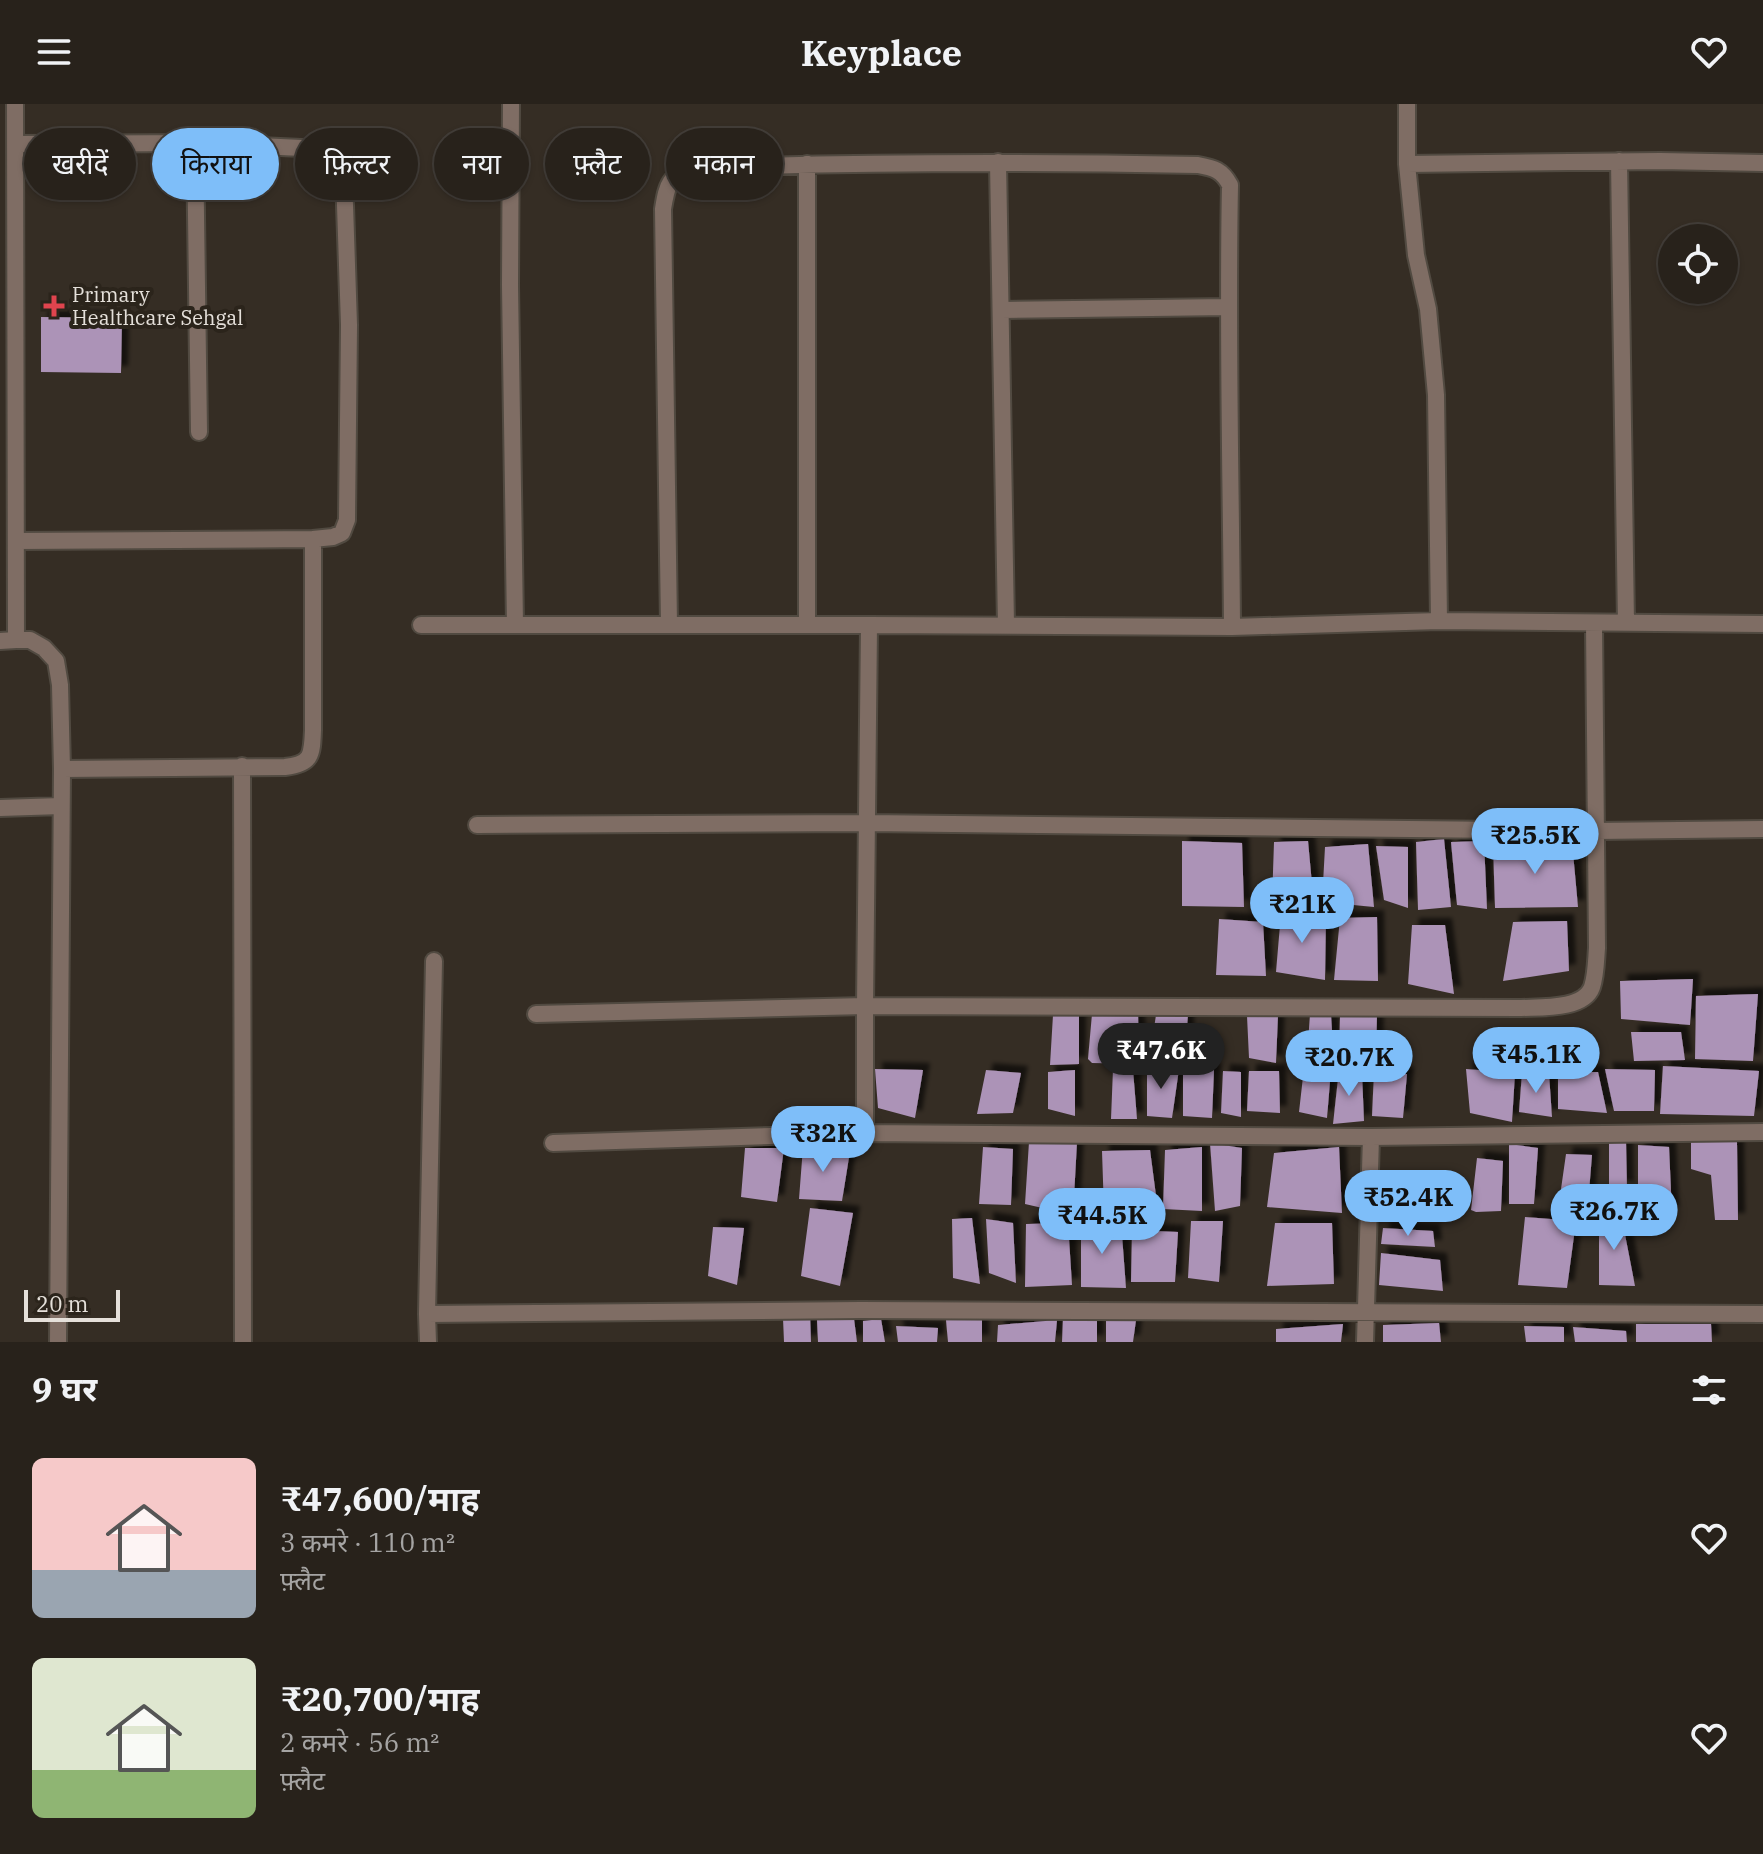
<!DOCTYPE html>
<html lang="hi">
<meta charset="utf-8">
<style>
:root{--surface:#28221b;--page:#302a24;--text:#f1f3f6;--muted:#a5a4a3;--line:#443f3a;--accent:#7ebef9}
body{margin:0;font-family:"IBM Plex Serif","Noto Sans Devanagari",serif;background:var(--page);color:var(--text);height:100vh;display:flex;flex-direction:column;font-size:30px;white-space:nowrap}
*{box-sizing:border-box;margin:0}
p{font-size:26px;color:var(--muted)}
.icon{flex:none;width:44px;height:44px;fill:none;stroke:currentColor;stroke-width:2;stroke-linecap:round;stroke-linejoin:round}
.map{position:relative;height:1238px;overflow:hidden}
.side{display:flex;flex-direction:column;background:var(--surface);flex:1}
.side>*{flex:none}
.guide{position:absolute;left:24px;top:24px;width:800px;height:72px;display:flex;gap:16px}
.fabs{position:absolute;left:1658px;top:120px;display:grid;gap:16px}
.fabs a{display:grid;place-items:center;width:80px;height:80px;border-radius:50%;background:var(--surface);box-shadow:0 2px 6px #0004,0 0 0 2px var(--line);font-size:40px}
.scale{position:absolute;left:24px;bottom:20px;width:96px;box-sizing:border-box;padding-left:8px;border:4px solid #e5e0da;border-top:0;font-size:22px;line-height:28px;white-space:nowrap;color:#e5e0da;-webkit-text-stroke:6px #2b241b;paint-order:stroke}
.price{position:absolute;translate:-50% -68px;padding:0 18px;border-radius:28px;background:var(--accent);color:#111;font-size:26px;line-height:52px;filter:drop-shadow(0 2px 4px #0008)}
.price::after{content:'';position:absolute;left:50%;top:48px;width:24px;height:18px;margin-left:-12px;background:inherit;clip-path:polygon(0 0,100% 0,50% 100%)}
.price.on{background:#222;color:#fff}
ul{padding:0;list-style:none}
li{display:flex;align-items:center;gap:24px;height:200px;padding:0 32px}
li span{display:grid;place-items:center;flex:none;width:224px;height:160px;border-radius:12px;color:#555}
li>.icon{margin-inline-start:auto}
span .icon{width:96px;height:96px;fill:#fffc;stroke-width:1}
li b{font-size:34px}
h2{display:flex;justify-content:space-between;align-items:center;height:96px;padding:0 32px;font-size:34px}
.chip{padding:0 28px;border-radius:36px;background:var(--surface);box-shadow:0 2px 6px #0004,0 0 0 2px var(--line);font-size:28px;line-height:72px}
.chip.on{background:var(--accent);color:#111}
header{display:flex;justify-content:space-between;align-items:center;height:104px;padding:0 32px;background:var(--surface);font-size:36px;font-weight:800}
.map>svg:first-child{display:block}
</style>
<header><svg class="icon" aria-label="menu" viewBox="0 0 24 24"><path d="M4 6h16M4 12h16M4 18h16"/></svg>Keyplace<svg class="icon" aria-label="heart" viewBox="0 0 24 24"><path d="M12 20l-8-8c-3-5 5-10 8-4 3-6 11-1 8 4z"/></svg></header>
<div class="map">
<svg width="1763" height="1238" viewBox="0 0 1763 1238">
<defs>
<filter id="shadow"><feDropShadow dx="7" dy="-7" stdDeviation="2" flood-color="#0009"/></filter>
</defs>
<rect width="100%" height="100%" fill="#352d24"/>
<path fill="#ac93b7" filter="url(#shadow)" d="M41 213 122 214 121 269 41 268Z
M1444 735 1451 803 1418 806 1416 738Z
M1182 737 1242 739 1244 803 1182 802Z
M1308 737 1314 802 1272 798 1274 738Z
M1484 737 1487 805 1457 801 1451 738Z
M1572 738 1578 803 1495 804 1493 740Z
M1368 740 1374 803 1322 798 1325 743Z
M1376 742 1408 743V804L1384 796Z
M1281 809 1326 810 1325 876 1276 868Z
M1377 813 1378 877 1334 876 1340 814Z
M1219 815 1263 818 1266 872 1216 871Z
M1567 817 1569 867 1503 877 1513 818Z
M1412 821H1445L1454 890 1408 880Z
M1693 875 1690 921 1621 915 1620 877Z
M1758 890 1753 957 1695 955 1696 892Z
M1138 907 1139 960 1092 959 1088 955 1092 910Z
M1377 909 1376 955 1339 952 1340 913Z
M1188 910 1184 965 1149 957 1156 911Z
M1310 910 1331 911 1334 957 1307 953Z
M1053 911H1079V960L1050 961Z
M1278 911 1276 959 1249 954 1247 912Z
M1631 928H1681L1685 956 1634 957Z
M1147 962 1179 965 1172 1014 1147 1012Z
M1663 962 1759 967 1754 1012 1660 1010Z
M1304 964 1331 965 1327 1014 1299 1008Z
M875 965 923 966 915 1014 878 1004Z
M1113 965 1133 966 1137 1015H1111Z
M1466 965 1515 969 1512 1018 1470 1009Z
M1605 965 1655 966 1654 1007H1614Z
M986 966 1021 969 1013 1009 977 1010Z
M1075 966V1012L1048 1005V968Z
M1214 966 1212 1014 1183 1012V970Z
M1339 966 1362 970 1364 1017 1333 1020Z
M1223 967 1241 968V1013L1221 1009Z
M1249 967H1279L1280 1009 1247 1007Z
M1374 968 1407 970 1403 1014 1372 1012Z
M1558 968H1598L1607 1009 1558 1005Z
M1522 969 1549 970 1552 1013 1519 1008Z
M1626 1037 1627 1085 1609 1080V1038Z
M1029 1038H1077L1073 1111 1025 1100Z
M1691 1038H1737L1738 1116H1715L1711 1071 1691 1065Z
M1210 1039 1242 1044 1240 1102 1215 1107Z
M1509 1040 1538 1044 1534 1100H1509Z
M1638 1041 1669 1043 1672 1109H1638Z
M803 1043 850 1047 842 1097 799 1095Z
M983 1043 1013 1045 1011 1101 979 1100Z
M1202 1043V1107L1163 1105 1165 1046Z
M1339 1043 1342 1109 1267 1103 1274 1049Z
M745 1044H784L777 1098 741 1093Z
M1150 1046 1158 1107H1104L1102 1047Z
M1566 1050 1592 1051 1587 1112 1559 1099Z
M1477 1054 1503 1057 1501 1107 1476 1108 1471 1106Z
M810 1104 853 1109 840 1182 801 1172Z
M1599 1107 1621 1110 1635 1182 1599 1181Z
M1525 1113 1576 1117 1567 1184 1518 1181Z
M972 1114 980 1180 953 1174 952 1115Z
M986 1115 1013 1119 1016 1179 989 1169Z
M1191 1117H1223L1219 1178 1188 1174Z
M1121 1118 1126 1184 1081 1183V1120Z
M1068 1119 1072 1181 1025 1183 1026 1120Z
M1275 1119H1332L1334 1180 1267 1182Z
M713 1123 744 1124 737 1181 708 1172Z
M1383 1124 1433 1127 1435 1143 1381 1140Z
M1132 1126 1178 1128 1175 1178H1131Z
M1381 1149 1440 1156 1443 1187 1379 1181Z
M810 1210 811 1238H784L783 1214Z
M1097 1213V1238H1062L1063 1215Z
M854 1215 857 1238H818L817 1216Z
M881 1215 885 1238H863V1217Z
M946 1216H982V1238H948Z
M1057 1216 1055 1238H997L998 1221Z
M1106 1216H1136L1133 1238H1106Z
M1439 1219 1441 1238H1383V1221Z
M1343 1220 1341 1238H1276V1225Z
M1636 1220H1711L1712 1238H1636Z
M896 1222 938 1224 937 1238H898Z
M1524 1222 1564 1223V1238H1526Z
M1573 1223 1626 1227 1627 1238H1575Z"/>
<g fill="none" stroke-linecap="round" stroke-linejoin="round">
<defs>
<path id="street" d="M511 0 510 181 515 521
M1407 0V60L1416 151 1428 205 1436 291 1439 517
M195 39 199 328
M15 40 195 39 323 45C336 51 340 57 344 71L349 221 347 416 342 429 333 433 313 435
M1619 57 1626 519
M998 58 1006 521
M807 60V521
M1407 60 1660 57 1763 59
M1002 206 1228 203
M16 437 313 435V626C312 651 312 660 285 663L62 665
M421 521H869L865 902 1521 904C1540 903 1584 906 1592 883 1596 871 1596 856 1597 844L1594 519
M669 521 663 105C667 80 669 71 695 64 863 58 1030 58 1198 61 1214 64 1222 66 1230 81 1227 229 1231 376 1232 523
M869 521 1232 523 1439 517 1763 520
M16 536H30L44 544 56 557 60 581 62 665 58 1238
M0 537 16 536 15 0
M242 662 243 1238
M0 704 61 702
M477 721 867 719 1596 727 1763 725
M536 910 865 902V1029
M1371 1033 1763 1028
M553 1039 865 1029 1371 1033 1365 1238
M427 1210 434 857
M428 1238 427 1210 861 1206 1763 1210"/>
</defs>
<use href="#street" stroke="#514a41" stroke-width="20"/>
<use href="#street" stroke="#7f6d64" stroke-width="16"/>
</g>
<path fill="#e0444e" stroke="#2b241b" stroke-width="3" d="M50 190h8v8h8v8h-8v8h-8v-8h-8v-8h8z"/>
<g text-anchor="middle" dominant-baseline="central" stroke-width="8" stroke-linejoin="round" paint-order="stroke">
<g font-size="20" fill="#e5e0da" stroke="#2b241b" text-anchor="start">
<text x="72" y="190">Primary<tspan x="72" dy="23">Healthcare Sehgal</tspan></text>
</g>
</g>
</svg>
<div class="fabs">
<a><svg class="icon" aria-label="locate" viewBox="0 0 24 24"><circle cx="12" cy="12" r="6"/><path d="M12 2v4M12 18v4M2 12h4M18 12h4"/></svg></a>
</div>
<div class="scale">20 m</div>
<b class="price" style="left:1535px;top:772px">₹25.5K</b>
<b class="price" style="left:1302px;top:841px">₹21K</b>
<b class="price on" style="left:1161px;top:987px">₹47.6K</b>
<b class="price" style="left:1536px;top:991px">₹45.1K</b>
<b class="price" style="left:1349px;top:994px">₹20.7K</b>
<b class="price" style="left:823px;top:1070px">₹32K</b>
<b class="price" style="left:1408px;top:1134px">₹52.4K</b>
<b class="price" style="left:1614px;top:1148px">₹26.7K</b>
<b class="price" style="left:1102px;top:1152px">₹44.5K</b>
<div class="guide">
<a class="chip">खरीदें</a>
<a class="chip on">किराया</a>
<a class="chip">फ़िल्टर</a>
<a class="chip">नया</a>
<a class="chip">फ़्लैट</a>
<a class="chip">मकान</a>
</div>
</div>
<section class="side">
<h2>9 घर<svg class="icon" aria-label="filters" viewBox="0 0 24 24"><path d="M4 7h16M4 17h16"/><circle cx="9" cy="7" r="2"/><circle cx="15" cy="17" r="2"/></svg></h2>
<ul>
<li><span style="background:linear-gradient(#f6c9c9 70%,#9aa5b1 0)"><svg class="icon" aria-label="home" viewBox="0 0 24 24"><path d="M3 11l9-7 9 7M6 9v11h12V9"/></svg></span><div><b>₹47,600/माह</b><p>3 कमरे · 110 m²</p><p>फ़्लैट</p></div><svg class="icon" aria-label="heart" viewBox="0 0 24 24"><path d="M12 20l-8-8c-3-5 5-10 8-4 3-6 11-1 8 4z"/></svg></li>
<li><span style="background:linear-gradient(#dfe7d0 70%,#8fb573 0)"><svg class="icon" aria-label="home" viewBox="0 0 24 24"><path d="M3 11l9-7 9 7M6 9v11h12V9"/></svg></span><div><b>₹20,700/माह</b><p>2 कमरे · 56 m²</p><p>फ़्लैट</p></div><svg class="icon" aria-label="heart" viewBox="0 0 24 24"><path d="M12 20l-8-8c-3-5 5-10 8-4 3-6 11-1 8 4z"/></svg></li>
</ul>
</section>
